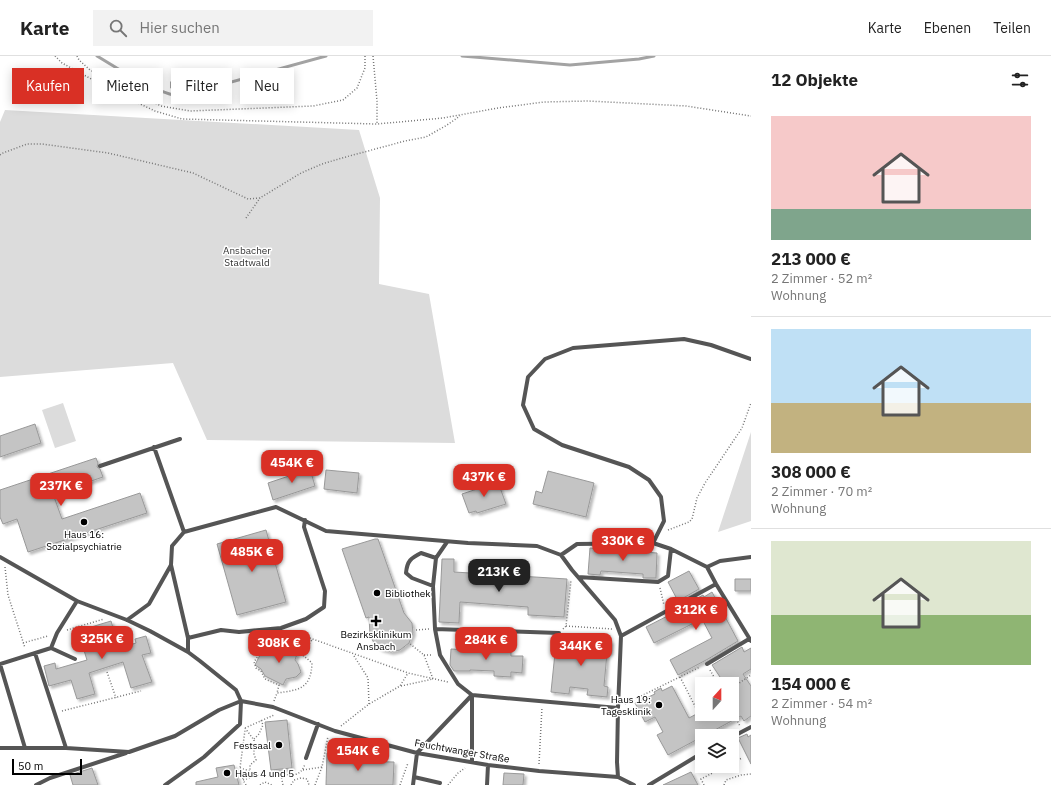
<!DOCTYPE html>
<html lang="de">
<meta charset="utf-8">
<style>
:root{--surface:#fff;--page:#f2f2f2;--text:#222;--muted:#767676;--line:#e0e0e0;--accent:#d93025}
body{margin:0;font-family:"IBM Plex Sans",sans-serif;background:var(--page);color:var(--text);height:100vh;display:flex;flex-direction:column;font-size:15px;white-space:nowrap}
*{box-sizing:border-box;margin:0}
p{font-size:13px;color:var(--muted)}
.icon{flex:none;width:22px;height:22px;fill:none;stroke:currentColor;stroke-width:2;stroke-linecap:round;stroke-linejoin:round}
.map{position:relative;flex:1;overflow:hidden}
.drawer{display:flex;flex-direction:column;background:var(--surface);width:300px}
.drawer>*{flex:none}
.guide{position:absolute;left:12px;top:12px;width:380px;height:36px;display:flex;gap:8px}
.needle{width:26px;rotate:21deg}
.tools{position:absolute;left:695px;top:621px;display:grid;gap:8px}
.tools a{display:grid;place-items:center;width:44px;height:44px;border-radius:0px;background:var(--surface);box-shadow:0 2px 10px #0003;font-size:20px}
.scale{position:absolute;left:12px;bottom:10px;width:70px;box-sizing:border-box;padding-left:4px;border:2px solid #000;border-top:0;font-size:11px;line-height:14px;white-space:nowrap;color:#000;-webkit-text-stroke:3px #fff;paint-order:stroke}
.price{position:absolute;translate:-50% -34px;padding:0 9px;border-radius:8px;background:var(--accent);color:#fff;font-size:13px;line-height:26px;filter:drop-shadow(0 1px 2px #0008)}
.price::after{content:'';position:absolute;left:50%;top:24px;width:12px;height:9px;margin-left:-6px;background:inherit;clip-path:polygon(0 0,100% 0,50% 100%)}
.price.current{background:#222;color:#fff}
ul{padding:0;list-style:none}
li{display:grid;align-content:center;gap:8px;height:212px;padding:0 20px}
li+li{border-top:1px solid var(--line)}
li span{display:grid;place-items:center;height:124px;border-radius:0px;color:#555}
li>.icon{margin-inline-start:auto}
span .icon{width:72px;height:72px;fill:#fffc;stroke-width:1}
li b{font-size:17px}
h2{display:flex;justify-content:space-between;align-items:center;height:48px;padding:0 20px;font-size:17px}
.chip{padding:0 14px;border-radius:0px;background:var(--surface);box-shadow:0 2px 10px #0003;font-size:14px;line-height:36px}
.chip.current{background:var(--accent);color:#fff}
header{display:flex;align-items:center;gap:24px;box-sizing:border-box;height:56px;padding:0 20px;background:var(--surface);border-bottom:1px solid var(--line)}
header strong{font-size:19px}
nav{display:flex;gap:22px;margin-inline-start:auto;font-size:14px}
.search{width:280px;height:36px;background:var(--page);display:flex;align-items:center;gap:10px;box-sizing:border-box;padding:0 14px;border-radius:0px;color:var(--muted);font-size:15px}
main{display:flex;flex:1;min-height:0}
.map>svg:first-child{display:block}
</style>
<header>
<strong>Karte</strong>
<div class="search"><svg class="icon" aria-label="search" viewBox="0 0 24 24"><circle cx="10" cy="10" r="6"/><path d="M15 15l6 6"/></svg>Hier suchen</div>
<nav><a>Karte</a><a>Ebenen</a><a>Teilen</a></nav>
</header>
<main>
<div class="map">
<svg width="751" height="729" viewBox="0 0 751 729">
<defs>
<filter id="shadow"><feDropShadow dx="2.5" dy="2.5" stdDeviation="1" flood-color="#0004"/></filter>
</defs>
<rect width="100%" height="100%" fill="#fff"/>
<path fill="#dcdcdc" d="M5 54 359 74 380 142 379 228 429 238 455 387 207 384 173 307 0 321V66Z
M63 347 76 385 55 392 42 354Z
M751 376V465L718 476Z"/>
<path fill="#a3a3a3" d="M182 18C222 21 201 51 170 32V26L176 20Z"/>
<g fill="none" stroke-linecap="round" stroke-linejoin="round">
<path stroke="#a3a3a3" stroke-width="3" d="M97 0 143 28
M462 0 570 9 639 3 654 0
M153 32C167 37 180 44 195 39 201 37 203 35 204 27L213 31 326 0"/>
</g>
<path fill="#c4c4c4" stroke="#999" filter="url(#shadow)" d="M35 368 41 387 0 401V380Z
M96 402 98 407 97 411 100 413 103 421 53 438 62 463 140 437 147 457 28 496 17 463 3 468 0 461V434Z
M310 413 315 430 273 444 268 427Z
M326 414 359 417 357 437 324 433Z
M548 415 594 427 586 461 533 448 536 435 542 437Z
M498 426 506 448 477 457 476 455 469 457 462 438Z
M266 474 286 546 237 559 217 488Z
M375 483H378L404 557 412 567 413 577 409 587 400 594 391 596 380 593 374 587 370 579 369 561 366 562 342 493Z
M590 492 657 497 656 522H643V518L601 515 600 519 588 518Z
M442 503H454V516L567 523 564 561 528 559V551L460 546 459 567 439 566Z
M689 515 699 533 678 545 668 526Z
M735 523H751V535H735Z
M712 536 738 585 708 603 678 619 670 604 712 582 702 563 654 587 646 571 683 552 682 551 703 539 704 541Z
M111 565 119 592 136 587 135 583 146 580 151 597 142 599 152 626 131 632 123 606 89 617 95 638 77 643 71 624 49 630 44 610 55 607 56 613 87 604 78 575Z
M575 582 611 585 610 597H607L604 630 608 631 607 641 587 639 588 633 570 631 569 638 551 636 556 587 574 588Z
M278 588 297 598 295 604 298 608 301 616 296 621 286 623 283 629 265 620 261 613 255 609 263 593 266 595 268 590 275 593Z
M471 588 486 589V595L511 596V600H523L522 617 511 616V621L494 620V615L470 614V615H454L450 609 451 593 471 594Z
M742 591 744 596 751 592V613L743 618 751 630V660L744 665 741 660 668 699 657 679 663 676 655 661 645 666 635 647 655 638 654 636 661 632 662 635 672 630 689 662 702 655V658H732V622L724 627 712 609Z
M287 664 292 712 271 714 265 666Z
M747 678 748 681 751 679V708L738 682Z
M327 697H345V705L394 706 393 729H326Z
M234 709 239 729H196V726L218 721 216 712Z
M92 712 98 729H73L70 719Z
M691 716 698 729H663Z
M504 717 524 718 523 729H503Z"/>
<g fill="none" stroke-linecap="round" stroke-linejoin="round">
<path stroke="#777" stroke-width="1.5" stroke-dasharray="1 2" stroke-linecap="butt" d="M55 0 62 7 115 36 155 55 182 63 377 68 443 62 498 52 544 46 588 45 686 50 751 60
M77 0 79 4 90 14 161 50 190 55 313 50 343 44 357 32 365 12V0
M373 0 377 45V68
M0 99 3 97 27 88H42L108 97 193 117 248 143 260 142 301 117 322 108 342 102 405 85 426 81 447 69 460 60
M246 162 260 142
M668 474 689 466 692 463 697 442 705 427 742 372 751 347
M5 511 8 539 25 592
M660 532 664 549
M566 570 612 573
M563 573 566 570 571 524
M67 574 104 563
M416 574 429 573
M290 575 408 617 448 626
M23 587 48 580
M279 587 280 579
M302 597 312 584
M424 599H432
M354 600 368 622 369 648
M710 614 718 628
M107 616 116 642
M680 621 696 652 702 649
M401 630 433 623 424 599 409 587
M732 632 751 619
M274 645 277 637C299 634 311 633 312 607 298 594 286 588 267 587L254 606 256 612 261 615 265 623 279 629 277 637
M625 648 700 611
M62 655 141 635
M732 655 740 670
M341 670 369 648 400 630 408 617
M245 672 274 659
M245 672 254 684V689L262 690
M254 683 259 678 263 669 261 664
M732 707 742 702
M539 708 542 651
M240 712 250 715V709L256 704 254 698V689
M303 714 322 711
M281 719 283 729
M243 723 240 712 245 674
M246 729 243 724 261 718C269 722 272 720 280 719 292 718 300 722 305 708
M260 729 265 726 272 729
M291 729 294 724 301 722 307 723 309 729
M315 729 322 711 328 680
M400 729 408 707
M448 729 458 717 465 712
M704 729 701 723 726 710
M724 729 726 724 741 719 751 718"/>
<path stroke="#555" stroke-width="4" d="M154 391 184 476
M100 410 180 383
M447 486 436 502 433 530 435 573 440 599 458 628 472 639 618 652
M653 487 664 465 661 441 649 424 629 411 562 389 534 373 523 349 528 321 545 303 573 292 684 283 711 289 751 303
M671 493 707 511 716 528 751 585
M561 499 577 488 653 487 671 493 668 520 658 526 578 521
M0 501 77 545 127 564 150 575 188 596 200 605 236 634 241 645 273 651 335 675 417 697 488 709 539 715 618 721 634 729
M171 509 188 582
M707 511 720 505 751 501
M433 530 412 522 406 517C407 505 411 502 421 497L436 502
M127 564 149 548 171 509 172 490 184 476 276 451 326 475 468 487 537 490 561 499 572 514 615 564 621 580 618 652 617 706 618 721
M435 573 559 577
M621 580 716 528
M51 592 75 603
M188 596V582L221 574 239 576 281 572 306 563 324 551 325 535 304 471 305 464
M35 597 66 692 129 696 175 680 219 654 241 645 240 668 204 701 165 729
M0 608 51 592 57 577 77 545
M0 608 25 692
M707 608 749 583
M732 681 751 671
M0 692H66
M306 702 318 668
M472 706V639
M440 727 414 721 417 697 472 639
M36 729 50 722 126 697
M413 729 414 721
M487 729 488 709
M649 729 702 697"/>
</g>
<g fill="#000" stroke="#fff" stroke-width="1.5">
<circle cx="84" cy="466" r="4"/>
<circle cx="377" cy="537" r="4"/>
<path d="M374 559h4v4h4v4h-4v4h-4v-4h-4v-4h4z"/>
<circle cx="659" cy="649" r="4"/>
<circle cx="279" cy="689" r="4"/>
<circle cx="227" cy="717" r="4"/>
</g>
<g text-anchor="middle" dominant-baseline="central" stroke-width="3" stroke-linejoin="round" paint-order="stroke">
<g font-size="10" fill="#333" stroke="#fff">
<text x="247" y="194">Ansbacher<tspan x="247" dy="12">Stadtwald</tspan></text>
</g>
<g font-size="10" fill="#000" stroke="#fff">
<text x="84" y="478">Haus 16:<tspan x="84" dy="12">Sozialpsychiatrie</tspan></text>
<text x="385" y="537" text-anchor="start">Bibliothek</text>
<text x="376" y="578">Bezirksklinikum<tspan x="376" dy="12">Ansbach</tspan></text>
<text x="651" y="643" text-anchor="end">Haus 19:<tspan x="651" dy="12">Tagesklinik</tspan></text>
<text x="271" y="689" text-anchor="end">Festsaal</text>
<text x="235" y="717" text-anchor="start">Haus 4 und 5</text>
</g>
<g font-size="10" fill="#000" stroke="#fff">
<text transform="translate(462 695) rotate(10)">Feuchtwanger Straße</text>
</g>
</g>
</svg>
<div class="tools">
<a><svg class="needle" viewBox="-14 -14 28 28"><path d="M0-13l5 13h-10z" fill="#e53935"/><path d="M0 13l5-13h-10z" fill="#767676"/></svg></a>
<a><svg class="icon" aria-label="layers" viewBox="0 0 24 24"><path d="M12 4l9 5-9 5-9-5zM3 14l9 5 9-5"/></svg></a>
</div>
<div class="scale">50 m</div>
<b class="price" style="left:292px;top:428px">454K €</b>
<b class="price" style="left:484px;top:442px">437K €</b>
<b class="price" style="left:61px;top:451px">237K €</b>
<b class="price" style="left:623px;top:506px">330K €</b>
<b class="price" style="left:252px;top:517px">485K €</b>
<b class="price current" style="left:499px;top:537px">213K €</b>
<b class="price" style="left:696px;top:575px">312K €</b>
<b class="price" style="left:102px;top:604px">325K €</b>
<b class="price" style="left:486px;top:605px">284K €</b>
<b class="price" style="left:279px;top:608px">308K €</b>
<b class="price" style="left:581px;top:611px">344K €</b>
<b class="price" style="left:358px;top:716px">154K €</b>
<div class="guide">
<a class="chip current">Kaufen</a>
<a class="chip">Mieten</a>
<a class="chip">Filter</a>
<a class="chip">Neu</a>
</div>
</div>
<section class="drawer">
<h2>12 Objekte<svg class="icon" aria-label="filters" viewBox="0 0 24 24"><path d="M4 7h16M4 17h16"/><circle cx="9" cy="7" r="2"/><circle cx="15" cy="17" r="2"/></svg></h2>
<ul>
<li><span style="background:linear-gradient(#f6c9c9 75%,#7fa58c 0)"><svg class="icon" aria-label="home" viewBox="0 0 24 24"><path d="M3 11l9-7 9 7M6 9v11h12V9"/></svg></span><div><b>213 000 €</b><p>2 Zimmer · 52 m²</p><p>Wohnung</p></div></li>
<li><span style="background:linear-gradient(#bfe0f5 60%,#c2b280 0)"><svg class="icon" aria-label="home" viewBox="0 0 24 24"><path d="M3 11l9-7 9 7M6 9v11h12V9"/></svg></span><div><b>308 000 €</b><p>2 Zimmer · 70 m²</p><p>Wohnung</p></div></li>
<li><span style="background:linear-gradient(#dfe7d0 60%,#8fb573 0)"><svg class="icon" aria-label="home" viewBox="0 0 24 24"><path d="M3 11l9-7 9 7M6 9v11h12V9"/></svg></span><div><b>154 000 €</b><p>2 Zimmer · 54 m²</p><p>Wohnung</p></div></li>
</ul>
</section>
</main>
